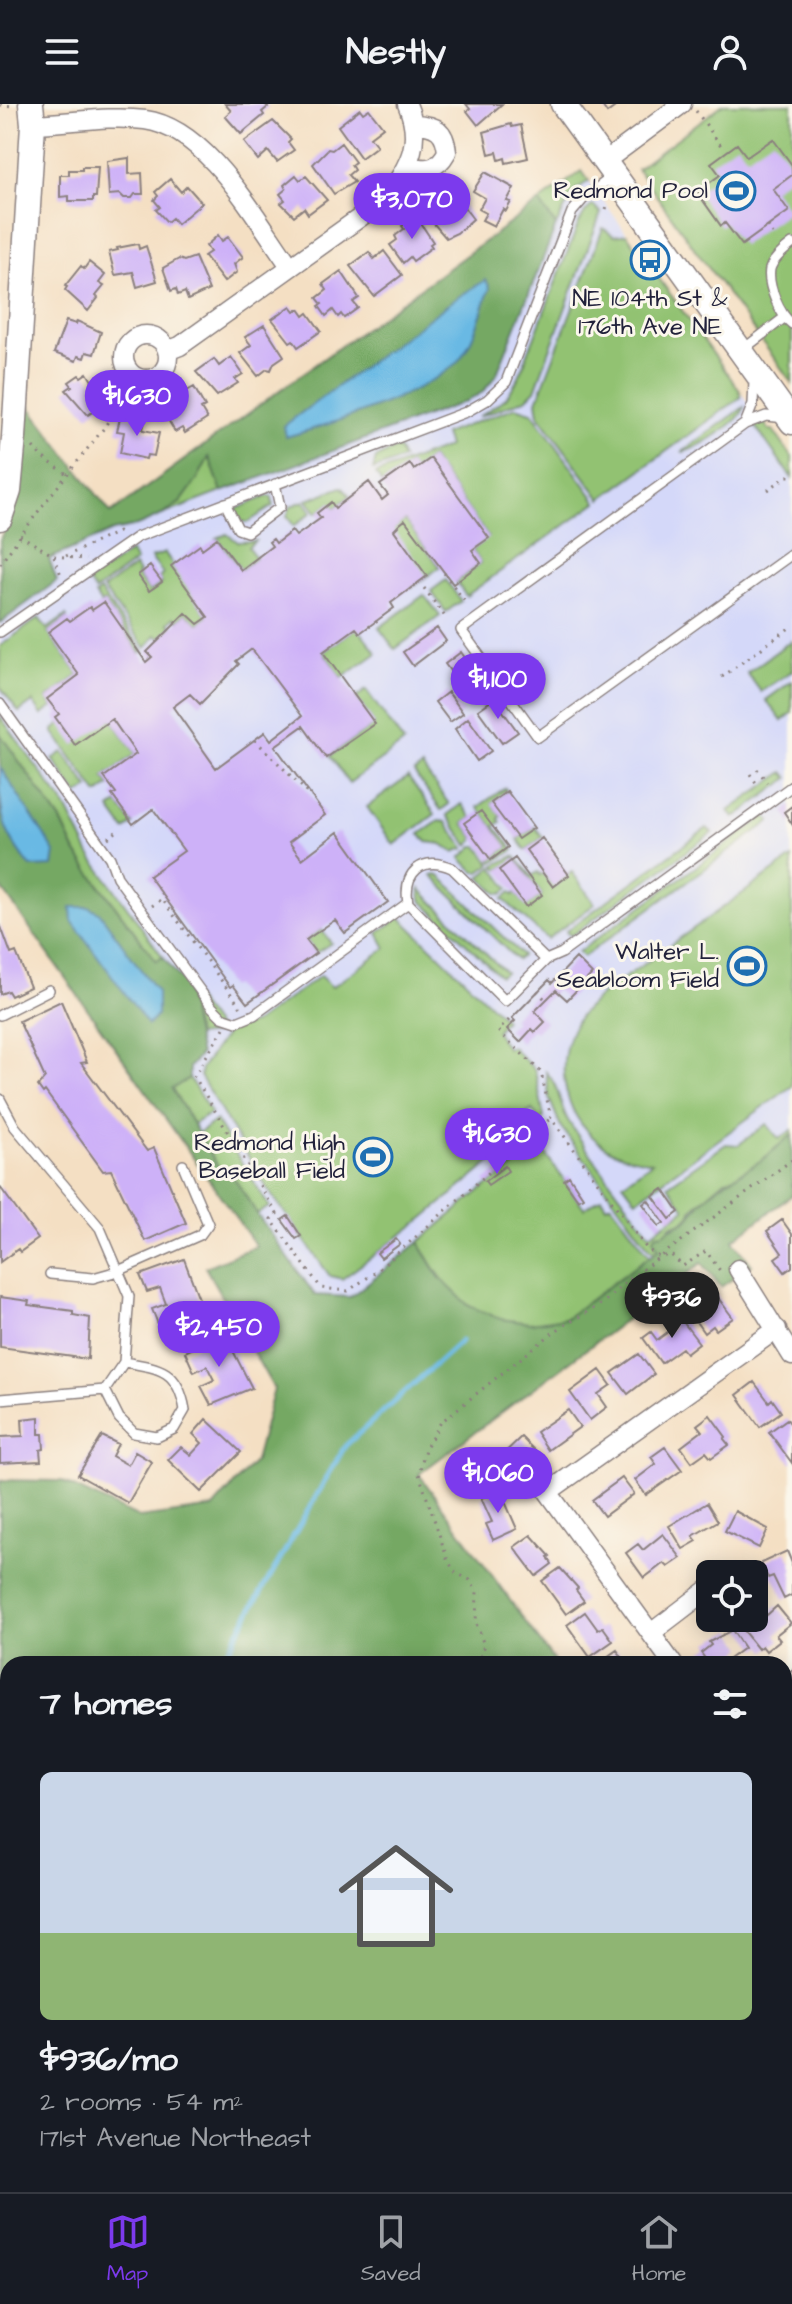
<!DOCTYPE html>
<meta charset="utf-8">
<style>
:root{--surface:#171b24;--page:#242831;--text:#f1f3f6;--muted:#9ea1a6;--line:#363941;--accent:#7c3aed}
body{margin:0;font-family:"Architects Daughter",sans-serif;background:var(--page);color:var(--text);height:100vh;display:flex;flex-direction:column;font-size:30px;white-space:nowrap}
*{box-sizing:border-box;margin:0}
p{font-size:26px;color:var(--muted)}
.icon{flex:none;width:44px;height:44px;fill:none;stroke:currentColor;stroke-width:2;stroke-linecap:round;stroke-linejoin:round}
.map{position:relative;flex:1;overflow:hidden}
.details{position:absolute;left:0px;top:1552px;width:792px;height:536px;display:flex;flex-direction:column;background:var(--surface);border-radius:24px 24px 0 0;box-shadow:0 4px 20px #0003}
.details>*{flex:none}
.controls{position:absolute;left:696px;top:1456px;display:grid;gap:16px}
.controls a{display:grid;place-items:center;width:72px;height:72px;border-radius:12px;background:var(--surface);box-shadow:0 4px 20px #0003;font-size:40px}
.price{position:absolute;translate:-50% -68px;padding:0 18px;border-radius:28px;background:var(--accent);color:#fff;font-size:26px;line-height:52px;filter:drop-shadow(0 2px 4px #0008)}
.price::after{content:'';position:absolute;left:50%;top:48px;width:24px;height:18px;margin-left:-12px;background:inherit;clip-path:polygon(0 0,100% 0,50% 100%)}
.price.selected{background:#222;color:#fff}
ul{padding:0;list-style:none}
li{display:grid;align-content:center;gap:16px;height:424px;padding:0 40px}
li+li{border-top:2px solid var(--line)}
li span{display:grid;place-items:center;height:248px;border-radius:12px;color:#555}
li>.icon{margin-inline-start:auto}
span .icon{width:144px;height:144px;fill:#fffc;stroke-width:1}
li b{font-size:34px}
h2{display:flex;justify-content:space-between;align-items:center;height:96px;padding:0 40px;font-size:34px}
header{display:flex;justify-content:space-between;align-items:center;height:104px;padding:0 40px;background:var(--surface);font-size:36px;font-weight:800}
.dock{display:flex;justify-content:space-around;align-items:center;height:112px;border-top:2px solid var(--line);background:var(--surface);font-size:22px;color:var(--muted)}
.dock a{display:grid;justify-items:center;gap:4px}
.dock .selected{color:var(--accent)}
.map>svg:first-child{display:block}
</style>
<header><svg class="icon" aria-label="menu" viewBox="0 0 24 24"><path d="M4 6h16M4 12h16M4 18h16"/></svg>Nestly<svg class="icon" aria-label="person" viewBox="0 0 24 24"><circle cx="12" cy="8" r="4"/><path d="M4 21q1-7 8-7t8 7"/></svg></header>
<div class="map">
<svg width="792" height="2088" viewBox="0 0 792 2088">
<rect width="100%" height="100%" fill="#fbf7ec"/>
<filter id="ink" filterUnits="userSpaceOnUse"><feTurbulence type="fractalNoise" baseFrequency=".0125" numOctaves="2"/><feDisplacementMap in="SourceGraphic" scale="16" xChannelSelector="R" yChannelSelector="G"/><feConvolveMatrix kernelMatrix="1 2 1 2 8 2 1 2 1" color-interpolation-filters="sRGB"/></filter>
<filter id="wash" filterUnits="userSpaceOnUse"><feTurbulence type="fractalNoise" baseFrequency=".006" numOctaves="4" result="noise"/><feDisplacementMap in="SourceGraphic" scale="32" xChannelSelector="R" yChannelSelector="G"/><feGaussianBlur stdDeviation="1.8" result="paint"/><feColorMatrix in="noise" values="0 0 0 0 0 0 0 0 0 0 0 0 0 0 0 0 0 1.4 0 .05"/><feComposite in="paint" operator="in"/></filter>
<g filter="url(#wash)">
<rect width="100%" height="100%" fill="#f4dfc3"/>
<path fill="#d4d8f9" d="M582 67 792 360V1047L395 1339 0 782V490Z"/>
<path fill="#92c272" stroke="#5a7256" stroke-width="2" d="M723 0H792V279L637 65Z
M582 67 589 77 574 87 556 122 539 98Z
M593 101 601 109 535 286 526 295 478 313 506 294 518 275 578 121 586 107Z
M603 124 614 132 627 130 740 287 741 293 601 395 539 311 537 297Z
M516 303 532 308 597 398 466 492 456 478 481 459 472 446 488 433 431 354 414 366 409 361 382 380 376 370 448 343 444 330Z
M744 303C743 317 697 345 682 348Z
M764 318 769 326H773L792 353V374L755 322Z
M398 344 403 355 373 366 376 354Z
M209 351 222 388 162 411C186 395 197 377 209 351Z
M342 383 350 392 335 404 331 399 317 409 307 396Z
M268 392 272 393 273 402 247 419 238 416 236 405Z
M304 397 312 408 294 422 287 412 291 402Z
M405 416 440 463 412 483 378 437Z
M227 430 238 438 255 437 248 443 256 454 241 466 217 434Z
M130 448 136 457 95 487 88 478Z
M165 449 208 513 198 520 186 509 178 516 174 513 168 519 172 523 161 534 156 531 146 544 103 485 135 462 139 469 137 471 150 488 162 479 159 474 163 470 151 454Z
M446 476 461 497 446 508 431 487Z
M100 487 143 547 140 549 104 498 101 500 95 491Z
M424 491 440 512 395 545 379 524Z
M66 512 67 514 48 528 79 571 47 595 53 603 42 611 33 598 19 608 0 583V542L39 514 47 525Z
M357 523 377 549 342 574 323 548Z
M791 537 792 567 761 588 747 569Z
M792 577V609L782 617 766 596Z
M366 586 404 639 349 679 330 652 374 620 356 594Z
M0 612 66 703 90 751 163 853 157 858 76 749 61 717 0 630Z
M112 615 136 650 104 673 110 681 98 690 53 627 61 620Z
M63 648 89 684 78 691 53 655Z
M422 663 449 700 441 706 414 669Z
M784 668 789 674 734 714 729 707Z
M408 673 435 710 394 741 367 703Z
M505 684 507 687 492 699 501 712 499 715 501 718 495 722 514 746 493 758 491 756 508 743 478 703Z
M118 699 133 720 125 726 110 705Z
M462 700 472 714 464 719 474 733V737L468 741 447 711Z
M766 712 771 717 583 853 578 848Z
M439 717 446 718 465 744 454 748 442 740 427 738 420 730Z
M535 723 543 733 526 746 518 735Z
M707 724 712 729 572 831 568 830 566 827Z
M474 742H478L491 760 480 768H475L461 754Z
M514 752 532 772 538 768 540 771 543 769 553 782 572 768 595 800 547 835 503 795 511 788 513 791 516 789 526 802 542 791 516 754 499 766 495 761Z
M792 754V982L636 1096 623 1079 652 1058C633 1054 615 1051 600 1039 561 1010 552 952 580 912 586 904 595 897 602 890Z
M493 763 509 785 502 790 497 789 480 773Z
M436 771 441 773 522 851 517 856 432 772Z
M420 785 505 868 500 872 421 796Z
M400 813 505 915 496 927 507 945 511 942 535 966 544 1013 540 1017 532 1006 525 1011 533 1023 419 1118 342 1175 330 1172 267 1084 200 972 201 965 227 928 255 919 320 872 332 883 386 844 378 829Z
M321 825 331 839 316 849 306 836Z
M185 881 217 924 215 930 197 932Z
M546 968C560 982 559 1002 569 1018 593 1057 623 1093 650 1130L685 1105 668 1081 726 1040 738 1041 767 1020 779 1035 792 1026V1031L765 1054 735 1074 725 1076 693 1104 690 1112 684 1117 670 1122 660 1145 656 1148 650 1145 561 1023 549 994Z
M189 974 211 1009 193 1020 172 985Z
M216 1017 269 1103 257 1110 229 1066 222 1070 198 1029Z
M534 1048 545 1049 584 1104 602 1094 606 1102 611 1100 650 1152C640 1159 629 1166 620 1175 612 1182 606 1190 598 1197 563 1224 504 1227 468 1201 446 1185 432 1161 419 1138L480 1087Z"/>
<path fill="#75a864" stroke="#4c6550" stroke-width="2" d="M539 98 556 122 496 272 483 288 467 297 222 388 209 353 197 376 181 398 162 411 137 422 113 427 49 455 57 477 0 519V436L15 398 29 302 111 409Z
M0 630 61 717 76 749 156 857 163 853 185 881 200 951 189 963V974L172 985 222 1069 229 1066 257 1110 315 1191 350 1193 419 1138 439 1173 469 1202 501 1215 530 1219 566 1214 659 1145 653 1135 657 1130 664 1129C671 1121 683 1122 690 1113 711 1081 733 1075 763 1055 773 1048 781 1038 792 1031V1091L733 1136 752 1161 721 1183 702 1159 419 1370 556 1560H8V1656H0V1376L61 1377 139 1414 213 1404 255 1357 274 1285 205 1163 256 1142 0 782Z
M0 1840 8 1841V2080H191L190 2088H7L0 2078Z
M313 2080H437L435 2088H312Z"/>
<path fill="#69b9e4" stroke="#466e90" stroke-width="2" d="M486 176 490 184C482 206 476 232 462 252 440 285 326 322 286 333L284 322 293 315 458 193Z
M0 663 55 748 53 762 31 763C0 726 0 711 0 663Z
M71 803H89L99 808 157 888V911L148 921 72 817Z
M0 1895 8 1896V2043L0 2032Z
M35 2080H119L120 2088H41Z"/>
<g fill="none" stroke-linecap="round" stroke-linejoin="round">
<path stroke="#69b9e4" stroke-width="5" d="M220 1560 345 1342 461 1237"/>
</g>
<g id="blocks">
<path fill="#cdb1f8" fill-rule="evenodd" d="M225 0H265L268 3 262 8 264 11 241 30 225 12 231 7Z
M466 0H502L478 21 467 7 470 5Z
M601 0H619L607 9Z
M360 5 363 9 369 5 383 23 370 33 377 42 361 54 338 22Z
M273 17 291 35 288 38 294 46 277 58 268 47 258 56 244 38Z
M511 20 512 23 521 21 528 54 506 59 505 54 499 56 497 48 489 50 484 28Z
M773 35 792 61V71L773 85 789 107 742 141 725 119 721 122 697 88 720 71 711 59 737 40 747 53Z
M341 39 355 58 351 61 354 66 348 71 354 78 334 90 313 60 328 45 332 46Z
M129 54V70L142 69 143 90H135L132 94H124L120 90 109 91 107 57Z
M82 63H98L96 93H93V97H69V92L60 93V71H69V66H82Z
M485 68 514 84 507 97 511 98 506 107 503 105 494 122 482 116 486 109 479 105 485 94 473 87Z
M296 71 300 76 306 72 327 96 308 110 304 104 294 112 281 99 285 96 280 90 286 85 284 81Z
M170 75 181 88 187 82 202 99 177 120 172 114 167 118 156 106 160 103 154 96 158 92 155 88Z
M440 92 452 105 461 99 473 115 457 129 446 134 422 106Z
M416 112 433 138 430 140 432 143 413 157 410 153 403 159 390 141 397 136 395 132 404 125 402 122Z
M218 131 222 137 228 133 243 153 234 160 237 168 224 178 204 152 210 148 206 142Z
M138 140 139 145 146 142 157 177 137 183 133 168 115 171 109 148 118 146 117 144Z
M384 147 402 171 374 192 350 162 369 148 374 155Z
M195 153 209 186 188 196 185 188 178 191 176 185 171 187 163 164 179 155 184 157Z
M89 158 105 171 99 179 104 182 96 192 98 194 88 207 65 186 67 183 65 182 81 162 84 165Z
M341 167 359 194 353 198 358 204 344 214 341 210 338 213 333 206 326 212 319 202 322 200 317 194 327 186 323 180Z
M291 202 295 207 299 205 304 212 308 209 321 227 298 243 293 236 290 238 272 215Z
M66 217 76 220 77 217 101 228 94 250 86 248 84 254 78 252 76 257 54 249Z
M264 221 284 252 274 259 271 266 267 265 258 272 240 249 251 241 245 233Z
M231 253 243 270 235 275 238 279 217 292 196 268 214 255 219 262Z
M87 269 94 280 100 276 114 293 88 311 66 286 72 282 69 278 79 271 81 273Z
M194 283 205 303 201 305 207 315 185 329 182 324 175 328 163 307 183 296 180 291Z
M121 310 145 316 143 326 159 329 154 352 147 351 146 355 120 349 124 328 117 327Z
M431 354 489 434 472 446 481 459 453 480 405 416 400 420 394 426 427 472 391 499 394 504 360 529 356 524 323 548 375 620 326 654 303 622 275 642 325 711 289 738 302 755 338 728 388 798 345 829 335 816 306 836 316 849 247 899 233 881 230 883 149 772 184 747 153 705 133 720 112 691 116 689 104 673 136 650 112 615 75 641 55 613 59 610 47 595 79 571 48 528 67 514 70 517 90 503 92 506 104 498 146 558 152 553 147 548 186 509 198 520 208 513 171 462 200 441 202 445 217 434 241 466 272 442 269 438 273 435 276 439 292 427 296 432 321 414 317 409 331 398 335 404 369 378 382 396 388 391 380 381 410 360 414 366ZM252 545 302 612 271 636 265 628 216 664 173 603 190 590 200 600 239 560 236 557Z
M150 462 162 478 149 487 138 471Z
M437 524 446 537 413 562 403 548Z
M461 548 485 582 470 594 445 560Z
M448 588 463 609 450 618 435 598Z
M494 595 518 628 502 639 478 606Z
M468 614 491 647 477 657 455 625Z
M507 687 534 724 518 735 491 699Z
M792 702V720L784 708Z
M481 707 508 743 491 756 464 719Z
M542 734 569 771 553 783 526 746Z
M515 754 542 791 526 803 499 766Z
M0 820 11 850 16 848 30 883 11 892 8 887 0 890Z
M576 854 592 870 567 896 556 886 535 907 545 918 535 928 532 925 520 938 507 925 515 917 512 914 549 876 552 879Z
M61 897 87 958 81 959 147 1047 154 1044 186 1119 145 1137 111 1066 103 1067 45 987 43 989 38 982 45 974 19 917Z
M505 1062 508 1067 488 1081 485 1077Z
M569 1072 583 1093 578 1096 564 1076Z
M0 1083 38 1135 20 1148 18 1145 0 1158Z
M663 1085 679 1108 670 1115 653 1092Z
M648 1096 664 1119 659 1122 643 1100Z
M288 1112 301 1132 296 1135 282 1116Z
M782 1116 792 1130V1163L785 1168 775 1154 782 1149 767 1127Z
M396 1135 400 1140 381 1154 377 1149Z
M184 1155 204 1208 160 1225 152 1205 166 1200 160 1184 147 1188 140 1171Z
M710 1183 733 1214 716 1226 713 1222 704 1229 690 1209 699 1203 693 1195Z
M0 1193 29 1197 28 1201 73 1207V1211L90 1214 88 1255 0 1243Z
M677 1210 699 1239 686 1249 682 1244 661 1259 643 1234 651 1228 657 1236 673 1224 668 1217Z
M224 1229 252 1284 211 1301 201 1282 214 1276 207 1262 194 1268 185 1248Z
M639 1250 654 1270 628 1290 612 1269Z
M600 1266 611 1281 598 1290 607 1303 590 1316 570 1288Z
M754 1278 769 1298 772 1295 781 1308 760 1323 737 1291Z
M568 1306 580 1323 548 1346 536 1328Z
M710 1311 726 1333 724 1335 729 1341 711 1354 706 1348 692 1358 681 1343 702 1327 697 1321Z
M39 1313V1330H43L44 1345 40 1346 41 1357 0 1359V1333L23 1332 22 1315Z
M206 1315 241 1348 201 1388 168 1356 181 1343 191 1351 202 1339 193 1330Z
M787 1315 792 1322V1359L769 1328Z
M102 1332 118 1340 112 1352 128 1361 135 1348 152 1358 128 1399 78 1371Z
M521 1333 535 1347 528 1354 530 1356 511 1371 496 1357Z
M665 1343 682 1366 646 1391 635 1376 656 1360 651 1353Z
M622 1374 634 1390 604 1412 592 1396Z
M500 1386 517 1425 493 1436 486 1420 492 1418 481 1394Z
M707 1399 718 1417 693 1432 697 1437 683 1445 669 1422Z
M735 1407 768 1425 759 1444 725 1427Z
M663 1430 681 1454 668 1463 664 1459 644 1474 626 1449 638 1440 643 1446Z
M531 1431 550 1452 548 1453 552 1460 536 1472 514 1443Z
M787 1447 792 1459V1491L784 1495 773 1472 768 1474 761 1459Z
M560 1464 578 1484 576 1486 584 1497 566 1510 542 1477Z
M777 1502 791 1519 776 1531 780 1536 766 1547 762 1542 758 1545 741 1524 753 1514 757 1519 760 1515 758 1512 764 1508 767 1511Z
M585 1508 598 1526 603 1523 613 1537 590 1553 567 1521Z
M732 1526 744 1544 722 1560H709L701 1549 711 1541 709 1538Z
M617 1546 627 1560H597Z
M792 1566V1595L784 1584V1571Z
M1 1671H8V1702L0 1701Z
M0 1774 7 1775 3 1810H0Z
M784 1781 792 1792V1829L784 1818Z
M784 1956 787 1961 792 1957V1991L784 1983Z
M227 2080H264L261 2088H227Z
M512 2080 513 2082 520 2080 525 2088H507L505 2084Z
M654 2080H693L698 2088H651L648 2085Z"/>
</g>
</g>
<g filter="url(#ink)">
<use href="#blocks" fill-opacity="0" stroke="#8b807f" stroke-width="2"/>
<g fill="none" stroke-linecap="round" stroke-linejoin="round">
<defs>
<path id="lane" d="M792 140C784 146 773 155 770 165 767 182 780 211 792 220
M741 247 784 214
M786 314 766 312 745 320 461 526 538 633 792 450
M745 320 753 300 754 277
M225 399 238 425 247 428 280 403 275 380
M0 528 137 433 466 308 487 296 506 278 572 108 585 93 613 72
M0 600 110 754 117 773 212 903 222 913 237 918 254 911 408 799
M546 856 452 764C422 751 403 768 408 799L505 897 546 856 562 849 792 682
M0 911 49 886
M0 995 15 1023 100 1124 129 1192 124 1258 105 1286 0 1295
M50 1170 93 1174 118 1167 200 1131 208 1120 183 1061
M105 1286 119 1314 134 1329 157 1333 174 1325 185 1306C178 1266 161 1264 124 1258"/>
<path id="street" d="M33 20C69 19 109 11 145 16 207 24 256 115 290 162
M604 58 682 0
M408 61C427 67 437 66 447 48 445 26 436 21 415 20
M124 253a22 22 0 1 1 44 0a22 22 0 1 1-44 0Z
M167 247 180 242 386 95C408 61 424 40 407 0
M738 1165 792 1252
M651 1529 710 1484
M673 1560 548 1388 777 1225
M784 1663 792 1658
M784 1714 792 1725
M0 1736 8 1737
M784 2041 792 2043
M773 2080 792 2084
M296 2088 298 2080
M753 2088 758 2080"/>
<path id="secondary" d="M563 0 792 318
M0 414 9 387 14 333 33 20 31 0"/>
</defs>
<use href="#lane" stroke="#8b807f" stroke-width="12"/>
<use href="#street" stroke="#8b807f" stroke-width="21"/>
<use href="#secondary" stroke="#8b807f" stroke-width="27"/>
<path stroke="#8b807f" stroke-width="3" stroke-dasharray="2 6" stroke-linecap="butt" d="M0 1 13 2
M696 7 722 43
M606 105 608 99
M768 122 773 130
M33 343 42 353 67 370
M768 386 787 372H792
M20 431 54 452 86 455
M54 452 61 471
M66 452 118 428 121 430
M0 460 43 401 104 324 135 272
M444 469 466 499
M424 484 446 514
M369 523 382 514
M722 573 792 522
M255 636 312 693
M757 665 767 678
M750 670 759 683
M108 734 120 725
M152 802 162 795 242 905
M537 887 546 896
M509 916 498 927 541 968 551 1014 647 1145 659 1153 671 1151 683 1162 706 1147 721 1168
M224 924 194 972 277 1110 271 1115 321 1184 348 1187 377 1167 551 1014
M478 1560 484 1541 476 1519 477 1488 470 1476 456 1469 448 1457 419 1370 425 1345 441 1318 555 1227 603 1199 628 1176 792 1056
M0 1869 8 1870
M144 2080V2088
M390 2080 392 2088"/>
<use href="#lane" stroke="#fff" stroke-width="9"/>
<use href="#street" stroke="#fff" stroke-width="18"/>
<use href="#secondary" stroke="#fff" stroke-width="24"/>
</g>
</g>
<defs>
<symbol id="stadium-ring" viewBox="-11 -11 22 22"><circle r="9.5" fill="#fbf7ec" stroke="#1f6fb2" stroke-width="1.5"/><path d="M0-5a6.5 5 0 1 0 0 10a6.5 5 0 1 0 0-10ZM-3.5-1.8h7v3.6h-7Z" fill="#1f6fb2"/></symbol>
<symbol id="bus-ring" viewBox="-11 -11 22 22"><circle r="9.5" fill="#fbf7ec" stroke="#1f6fb2" stroke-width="1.5"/><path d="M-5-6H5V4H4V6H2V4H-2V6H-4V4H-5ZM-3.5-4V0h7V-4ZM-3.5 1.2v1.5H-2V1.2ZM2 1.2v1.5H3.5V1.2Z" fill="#1f6fb2"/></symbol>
</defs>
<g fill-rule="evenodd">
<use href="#stadium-ring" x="714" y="65" width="44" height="44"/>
<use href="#bus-ring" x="628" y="134" width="44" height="44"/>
<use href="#stadium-ring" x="725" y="840" width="44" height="44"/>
<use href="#stadium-ring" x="351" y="1031" width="44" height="44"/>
</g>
<g text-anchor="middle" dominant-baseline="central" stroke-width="6" stroke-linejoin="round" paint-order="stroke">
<g font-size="24" fill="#22223b" stroke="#fbf7ec" text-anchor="end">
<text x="708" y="87">Redmond Pool</text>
<text x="650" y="195" text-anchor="middle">NE 104th St &amp;<tspan x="650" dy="28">176th Ave NE</tspan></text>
<text x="719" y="848">Walter L.<tspan x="719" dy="28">Seabloom Field</tspan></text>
<text x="345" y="1039">Redmond High<tspan x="345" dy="28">Baseball Field</tspan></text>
</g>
</g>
</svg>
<div class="controls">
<a><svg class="icon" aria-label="locate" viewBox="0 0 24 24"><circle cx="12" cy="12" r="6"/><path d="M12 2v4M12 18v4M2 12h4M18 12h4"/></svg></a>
</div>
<b class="price" style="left:412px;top:137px">$3,070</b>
<b class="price" style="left:137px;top:334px">$1,630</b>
<b class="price" style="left:498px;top:617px">$1,100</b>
<b class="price" style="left:497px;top:1072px">$1,630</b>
<b class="price selected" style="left:672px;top:1236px">$936</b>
<b class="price" style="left:219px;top:1265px">$2,450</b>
<b class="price" style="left:498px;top:1411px">$1,060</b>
<section class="details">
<h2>7 homes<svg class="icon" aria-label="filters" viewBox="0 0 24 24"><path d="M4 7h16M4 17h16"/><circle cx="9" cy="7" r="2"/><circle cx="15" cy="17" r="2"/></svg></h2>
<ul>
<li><span style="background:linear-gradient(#c9d6e8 65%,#8fb573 0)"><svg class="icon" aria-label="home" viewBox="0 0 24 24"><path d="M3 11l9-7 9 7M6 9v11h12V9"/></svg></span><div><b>$936/mo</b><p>2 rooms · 54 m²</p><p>171st Avenue Northeast</p></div></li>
</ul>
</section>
</div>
<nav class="dock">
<a class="selected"><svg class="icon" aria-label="map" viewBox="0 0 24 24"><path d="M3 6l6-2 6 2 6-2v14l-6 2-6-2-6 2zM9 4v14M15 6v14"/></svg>Map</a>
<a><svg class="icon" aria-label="saved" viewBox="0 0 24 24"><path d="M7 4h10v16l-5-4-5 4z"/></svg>Saved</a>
<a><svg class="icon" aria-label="home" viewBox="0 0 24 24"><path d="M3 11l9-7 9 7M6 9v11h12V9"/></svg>Home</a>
</nav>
